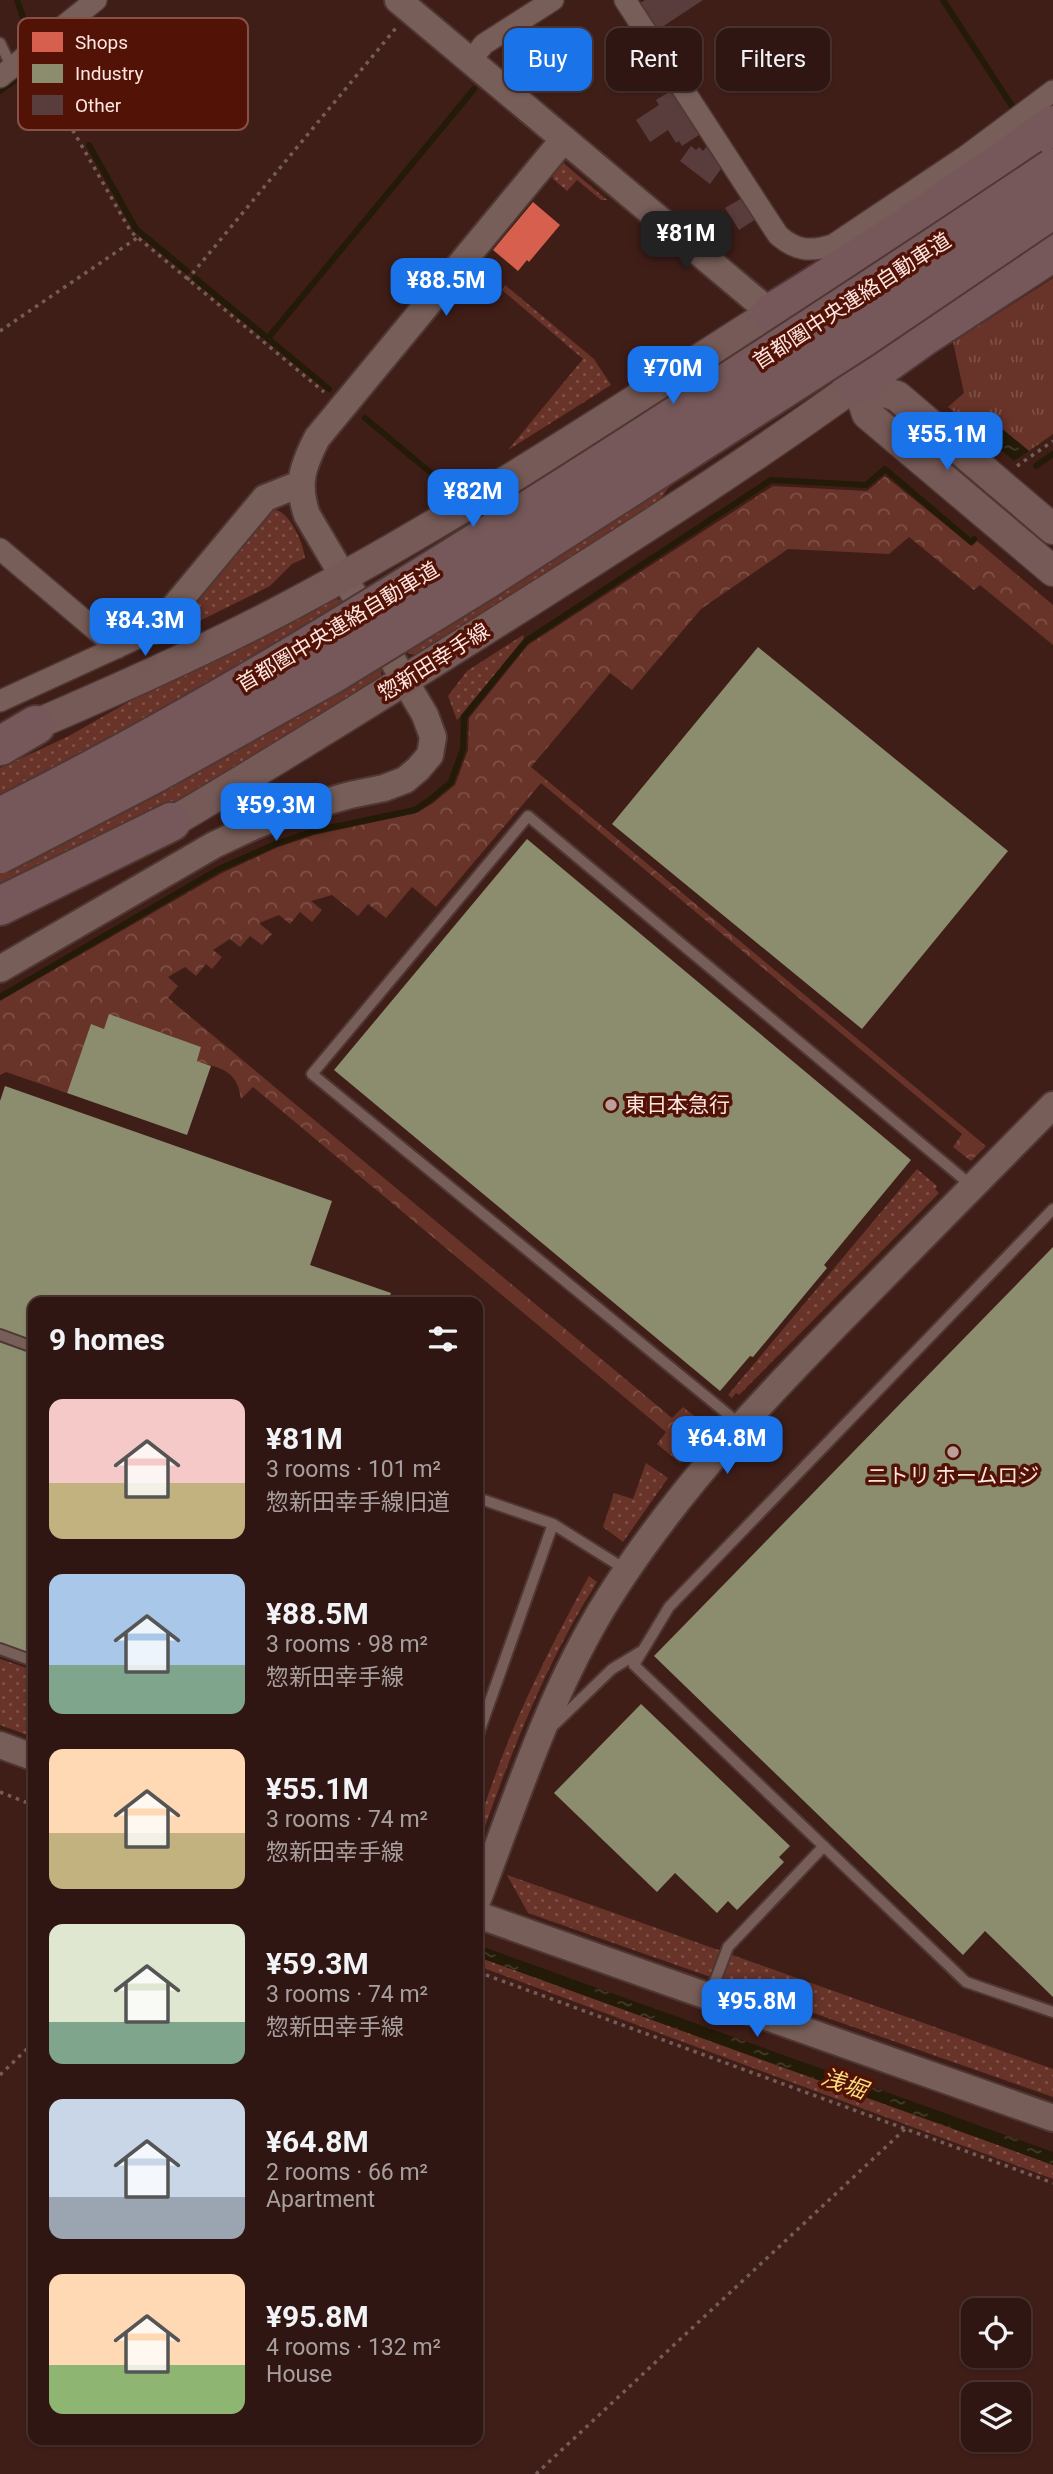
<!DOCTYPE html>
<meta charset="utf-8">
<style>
:root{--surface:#301612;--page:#381f1b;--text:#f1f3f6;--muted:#a89f9f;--line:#4b3532;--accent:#1a73e8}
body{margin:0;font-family:Roboto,"Noto Sans JP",sans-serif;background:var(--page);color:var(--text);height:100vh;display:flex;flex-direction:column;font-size:26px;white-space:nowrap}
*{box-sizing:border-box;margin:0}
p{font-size:23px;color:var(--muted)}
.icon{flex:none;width:38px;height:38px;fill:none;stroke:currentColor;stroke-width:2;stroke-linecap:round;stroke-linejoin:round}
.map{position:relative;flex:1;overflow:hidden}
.details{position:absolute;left:28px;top:1297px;width:455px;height:1148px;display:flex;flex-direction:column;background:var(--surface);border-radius:14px;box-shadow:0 2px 5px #0004,0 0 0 2px var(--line)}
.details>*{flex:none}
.guide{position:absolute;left:504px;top:28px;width:443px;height:63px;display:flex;gap:14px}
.fabs{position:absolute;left:961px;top:2298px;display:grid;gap:14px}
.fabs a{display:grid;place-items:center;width:70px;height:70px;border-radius:14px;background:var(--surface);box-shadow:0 2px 5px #0004,0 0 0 2px var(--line);font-size:35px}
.price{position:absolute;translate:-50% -60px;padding:0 16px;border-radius:14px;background:var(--accent);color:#fff;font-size:23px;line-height:46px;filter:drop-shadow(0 2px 4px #0008)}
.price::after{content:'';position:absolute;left:50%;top:42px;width:21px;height:16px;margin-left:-10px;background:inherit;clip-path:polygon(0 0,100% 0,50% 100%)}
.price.selected{background:#222;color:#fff}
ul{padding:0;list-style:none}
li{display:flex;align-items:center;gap:21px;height:175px;padding:0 21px}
li span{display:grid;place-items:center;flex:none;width:196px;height:140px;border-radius:14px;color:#555}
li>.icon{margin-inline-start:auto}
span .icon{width:84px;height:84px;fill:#fffc;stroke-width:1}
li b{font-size:30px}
h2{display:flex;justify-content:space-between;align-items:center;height:84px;padding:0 21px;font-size:30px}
.pill{padding:0 24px;border-radius:14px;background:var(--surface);box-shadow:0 2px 5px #0004,0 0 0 2px var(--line);font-size:24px;line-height:63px}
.pill.selected{background:var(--accent);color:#fff}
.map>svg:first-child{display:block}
</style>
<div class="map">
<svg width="1053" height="2474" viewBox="0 0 1053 2474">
<defs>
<pattern id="grass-dots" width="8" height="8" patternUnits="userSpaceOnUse" patternTransform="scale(1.75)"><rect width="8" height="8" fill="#683328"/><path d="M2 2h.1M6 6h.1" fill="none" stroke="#7f5047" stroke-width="1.8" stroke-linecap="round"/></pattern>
<pattern id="forest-crowns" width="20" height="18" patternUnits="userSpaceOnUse" patternTransform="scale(1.75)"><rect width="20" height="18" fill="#683328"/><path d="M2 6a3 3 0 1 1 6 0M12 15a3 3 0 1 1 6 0" fill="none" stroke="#7f5047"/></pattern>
<pattern id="park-tufts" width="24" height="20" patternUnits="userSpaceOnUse" patternTransform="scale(1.75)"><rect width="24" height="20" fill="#683328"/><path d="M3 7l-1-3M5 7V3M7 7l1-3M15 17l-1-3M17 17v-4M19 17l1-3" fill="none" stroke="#7f5047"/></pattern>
<pattern id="water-ripples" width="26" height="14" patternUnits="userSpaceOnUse" patternTransform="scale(1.75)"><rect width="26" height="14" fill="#231a07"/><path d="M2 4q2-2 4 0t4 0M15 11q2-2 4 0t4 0" fill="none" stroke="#443b2b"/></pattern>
</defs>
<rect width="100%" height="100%" fill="#401e18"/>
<path fill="url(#grass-dots)" d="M561 161 607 200H601L577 180 567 191 553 179 552 172Z
M505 285 594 359 611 385 508 450 583 359 502 290Z
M671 484 659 501 650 508 420 655 409 654 406 649Z
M276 510C291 514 303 543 305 558L292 564 270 586 161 640 272 511Z
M332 598 341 600 344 604 290 641 0 798V768L67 737 174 676Z
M523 635 524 639 457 720 448 696 467 671Z
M382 668 380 679 131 830 0 895V872L324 697 334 696Z
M917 1169 937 1186 935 1189 939 1193 739 1395 736 1393 732 1398 728 1395Z
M646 1463 668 1478 623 1542 603 1527 614 1493 633 1499Z
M589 1576 597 1582C545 1664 510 1755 478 1846 478 1818 487 1799 496 1773 521 1704 554 1640 589 1576Z
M0 1659 33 1670V1737L0 1725Z
M507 1875 1053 2069V2097L528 1913Z
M478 1957 1053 2165V2179L478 1966Z"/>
<path fill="url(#forest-crowns)" d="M885 476 972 546 977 541 1053 605V645L980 585 974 590 909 537 889 554 788 549 701 609 632 690 610 673 531 767 986 1146 971 1161 953 1147 962 1134 541 783 436 907 412 887 386 918 368 904 358 916 332 895 311 901 322 910 312 922 300 912 290 924 279 915 259 923 272 934 262 945 250 936 240 947 230 939 213 950 222 957 212 969 206 964 196 976 185 967 168 977 178 986 168 998 672 1418 683 1407 707 1426 702 1430 705 1433 680 1463 657 1444 666 1432 253 1087 241 1099C237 1069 221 1069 197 1061L201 1047 109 1015 104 1029 91 1025 67 1093 6 1072 0 1075V1001L222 873 276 848 314 835 417 813 433 803 455 785 468 750 469 718 528 645 773 486 867 491Z"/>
<path fill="url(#park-tufts)" d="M1053 278V434L1029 451 1001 428 990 441 948 407 964 393 953 342Z"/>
<path fill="url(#water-ripples)" d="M1001 428 1029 451 1014 461 990 441Z
M478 1945 1053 2152V2165L478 1957Z"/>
<path fill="#d6604d" d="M533 202 560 225 529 262 527 260 518 271 493 250Z"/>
<path fill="#8c8c6e" d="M758 647 1008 851 862 1029 612 824Z
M527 839 911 1160 824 1265 827 1268 753 1357 750 1356 720 1391 334 1070Z
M109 1014 201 1047 197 1061 211 1066 187 1135 67 1093 91 1024 104 1029Z
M5 1086 332 1201 310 1265 391 1293 388 1302H33V1654L0 1643V1101Z
M1053 1247V1997L985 1931 963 1955 654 1656Z
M641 1704 790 1846 779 1857 784 1862 737 1910 728 1901 717 1913 675 1873 657 1892 554 1793Z"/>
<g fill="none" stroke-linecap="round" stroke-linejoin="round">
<path stroke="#231a07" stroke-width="6" d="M17 0 32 43
M943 0 1012 106
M0 91 38 63 37 58
M89 145 136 229 187 271
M195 278 329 389
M268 338 474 89
M365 418 448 487
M1036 466 1053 454
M0 997 217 870 275 844 314 831 415 810 431 799 451 782 463 749 464 717 526 641 771 480 866 485 885 469 971 542 974 539"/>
</g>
<path fill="#593d3c" d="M645 0H703L656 31 638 4Z
M674 89 702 133 682 146 679 141 676 143 668 130 650 142 636 120 659 105 656 100Z
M691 146 696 150 699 147 703 151 707 146 715 153 712 156 724 165 710 184 680 161Z
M742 198 756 219 739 230 725 208Z"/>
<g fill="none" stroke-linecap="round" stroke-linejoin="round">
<defs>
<path id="service" d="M0 43 12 68
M1053 1209 669 1607 634 1665 966 1982 1053 2012
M0 1335 33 1347
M741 1425 312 1074 528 816 972 1186
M478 1498 553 1524 628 1571
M0 1649 33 1661
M554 1725 612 1669 640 1652
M478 1735 553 1524
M709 1997 728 1947 824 1846"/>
<path id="minor" d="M625 0 778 235C796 251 810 252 833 245L966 156 1053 91
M471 60 484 44 553 0
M0 77 96 0
M0 549 117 648
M0 701 155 630"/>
<path id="tertiary" d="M398 0 771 313
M155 630 265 498 300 484
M0 969 214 845 252 827 287 813 350 795 384 788 405 780 418 769 430 755 433 737 425 715 307 515C296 483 303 466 317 438L564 139
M0 1745 33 1757
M478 1899C517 1797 550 1692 608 1599 678 1488 768 1394 860 1301 924 1236 989 1170 1053 1105
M478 1915 1053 2118"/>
<path id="secondary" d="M846 375 857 384 897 396 1053 529
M857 384 867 414 1053 571
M16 733C102 696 189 658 272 615 444 525 608 418 771 313L786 326
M152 834C282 758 409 678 535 598 644 529 752 460 857 384"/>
<path id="motorway" d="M771 313C868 254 961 191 1053 125
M857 384 926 335 1053 252
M0 746 36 725
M0 906 171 822"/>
</defs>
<use href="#service" stroke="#4f3734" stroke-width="14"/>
<use href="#minor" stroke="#4f3734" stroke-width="24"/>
<use href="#tertiary" stroke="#4f3734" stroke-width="30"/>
<use href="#secondary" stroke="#4f3734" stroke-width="33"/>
<use href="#motorway" stroke="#4f3734" stroke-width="42"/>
<path stroke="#745d58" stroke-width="3.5" stroke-dasharray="3.5 5" stroke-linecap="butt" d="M39 71 131 232 324 392
M187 280 396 28
M0 331 137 238
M981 436 988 428
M1017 466 1053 441
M0 1792 33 1805
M478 1972 1053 2183
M0 2075 33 2043
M536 2474 905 2129"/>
<use href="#service" stroke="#785e59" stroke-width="10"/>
<use href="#minor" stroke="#785e59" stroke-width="21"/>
<use href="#tertiary" stroke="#785e59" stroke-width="26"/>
<use href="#secondary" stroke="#765a57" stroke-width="30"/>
<use href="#motorway" stroke="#76585a" stroke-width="38"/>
<defs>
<path id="motorway-bridge" d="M0 817C198 718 387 600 574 481 735 378 895 274 1053 168
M0 854 154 774 329 676 487 579 861 339 1053 209"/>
</defs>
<use href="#motorway-bridge" stroke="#4f3734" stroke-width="42" stroke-linecap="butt"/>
<use href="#motorway-bridge" stroke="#76585a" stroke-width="38"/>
</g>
<g fill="#bc9f9a" stroke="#521306" stroke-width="2.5">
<circle cx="611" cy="1105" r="7"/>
<circle cx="953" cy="1452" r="7"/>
</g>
<g text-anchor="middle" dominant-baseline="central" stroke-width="7" stroke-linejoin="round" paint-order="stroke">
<g font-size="21" fill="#ffe5e0" stroke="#521306">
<text transform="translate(852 301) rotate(-33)">首都圏中央連絡自動車道</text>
<text transform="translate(338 627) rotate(-31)">首都圏中央連絡自動車道</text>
<text transform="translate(434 662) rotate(-32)">惣新田幸手線</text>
</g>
<g font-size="21" fill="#ffe5e0" stroke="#521306" text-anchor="start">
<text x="625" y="1105">東日本急行</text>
<text x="953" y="1476" text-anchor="middle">ニトリ ホームロジ</text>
</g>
<g font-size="23" font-style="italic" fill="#fadd7b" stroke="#521306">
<text transform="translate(844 2084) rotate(20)">浅堀</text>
</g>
</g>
<rect x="18" y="18" width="230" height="112" rx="10" fill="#521306" stroke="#865247" stroke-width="2"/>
<rect x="32" y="32" width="31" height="20" fill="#d6604d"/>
<rect x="32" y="64" width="31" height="19" fill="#8c8c6e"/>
<rect x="32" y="95" width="31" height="20" fill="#593d3c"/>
<g font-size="19" fill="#ffe5e0">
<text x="75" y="49">Shops</text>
<text x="75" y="80">Industry</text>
<text x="75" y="112">Other</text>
</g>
</svg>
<div class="fabs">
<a><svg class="icon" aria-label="locate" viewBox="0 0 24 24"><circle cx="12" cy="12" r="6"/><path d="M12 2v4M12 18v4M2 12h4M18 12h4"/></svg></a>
<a><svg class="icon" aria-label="layers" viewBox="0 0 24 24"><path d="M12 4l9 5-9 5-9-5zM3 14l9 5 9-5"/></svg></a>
</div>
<b class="price selected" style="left:686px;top:271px">¥81M</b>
<b class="price" style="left:446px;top:318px">¥88.5M</b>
<b class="price" style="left:673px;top:406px">¥70M</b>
<b class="price" style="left:947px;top:472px">¥55.1M</b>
<b class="price" style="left:473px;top:529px">¥82M</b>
<b class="price" style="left:145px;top:658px">¥84.3M</b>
<b class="price" style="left:276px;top:843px">¥59.3M</b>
<b class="price" style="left:727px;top:1476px">¥64.8M</b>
<b class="price" style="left:757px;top:2039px">¥95.8M</b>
<div class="guide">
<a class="pill selected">Buy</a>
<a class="pill">Rent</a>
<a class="pill">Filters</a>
</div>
<section class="details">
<h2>9 homes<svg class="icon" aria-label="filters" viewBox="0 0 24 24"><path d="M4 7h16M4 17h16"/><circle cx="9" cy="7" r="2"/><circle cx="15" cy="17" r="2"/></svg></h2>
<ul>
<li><span style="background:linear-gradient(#f6c9c9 60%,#c2b280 0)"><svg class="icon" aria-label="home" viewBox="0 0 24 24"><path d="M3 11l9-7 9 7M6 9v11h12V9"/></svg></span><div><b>¥81M</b><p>3 rooms · 101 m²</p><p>惣新田幸手線旧道</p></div></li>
<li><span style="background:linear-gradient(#a9c7e8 65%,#7fa58c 0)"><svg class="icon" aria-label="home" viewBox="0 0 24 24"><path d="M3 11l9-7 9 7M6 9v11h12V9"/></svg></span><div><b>¥88.5M</b><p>3 rooms · 98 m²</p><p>惣新田幸手線</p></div></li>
<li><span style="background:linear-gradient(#ffd9b3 60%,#c2b280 0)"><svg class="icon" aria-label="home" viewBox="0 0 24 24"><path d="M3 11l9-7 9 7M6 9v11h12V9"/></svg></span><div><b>¥55.1M</b><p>3 rooms · 74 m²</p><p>惣新田幸手線</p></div></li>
<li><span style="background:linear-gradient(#dfe7d0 70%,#7fa58c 0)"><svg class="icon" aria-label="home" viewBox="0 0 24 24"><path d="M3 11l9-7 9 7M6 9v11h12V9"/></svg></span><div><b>¥59.3M</b><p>3 rooms · 74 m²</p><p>惣新田幸手線</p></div></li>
<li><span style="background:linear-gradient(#c9d6e8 70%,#9aa5b1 0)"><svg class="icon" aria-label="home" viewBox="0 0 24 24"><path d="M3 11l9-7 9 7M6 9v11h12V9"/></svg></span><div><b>¥64.8M</b><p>2 rooms · 66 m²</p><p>Apartment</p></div></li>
<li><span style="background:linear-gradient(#ffd9b3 65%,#8fb573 0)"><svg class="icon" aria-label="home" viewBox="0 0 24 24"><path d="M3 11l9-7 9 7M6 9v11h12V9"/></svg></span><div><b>¥95.8M</b><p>4 rooms · 132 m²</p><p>House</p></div></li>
</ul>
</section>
</div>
